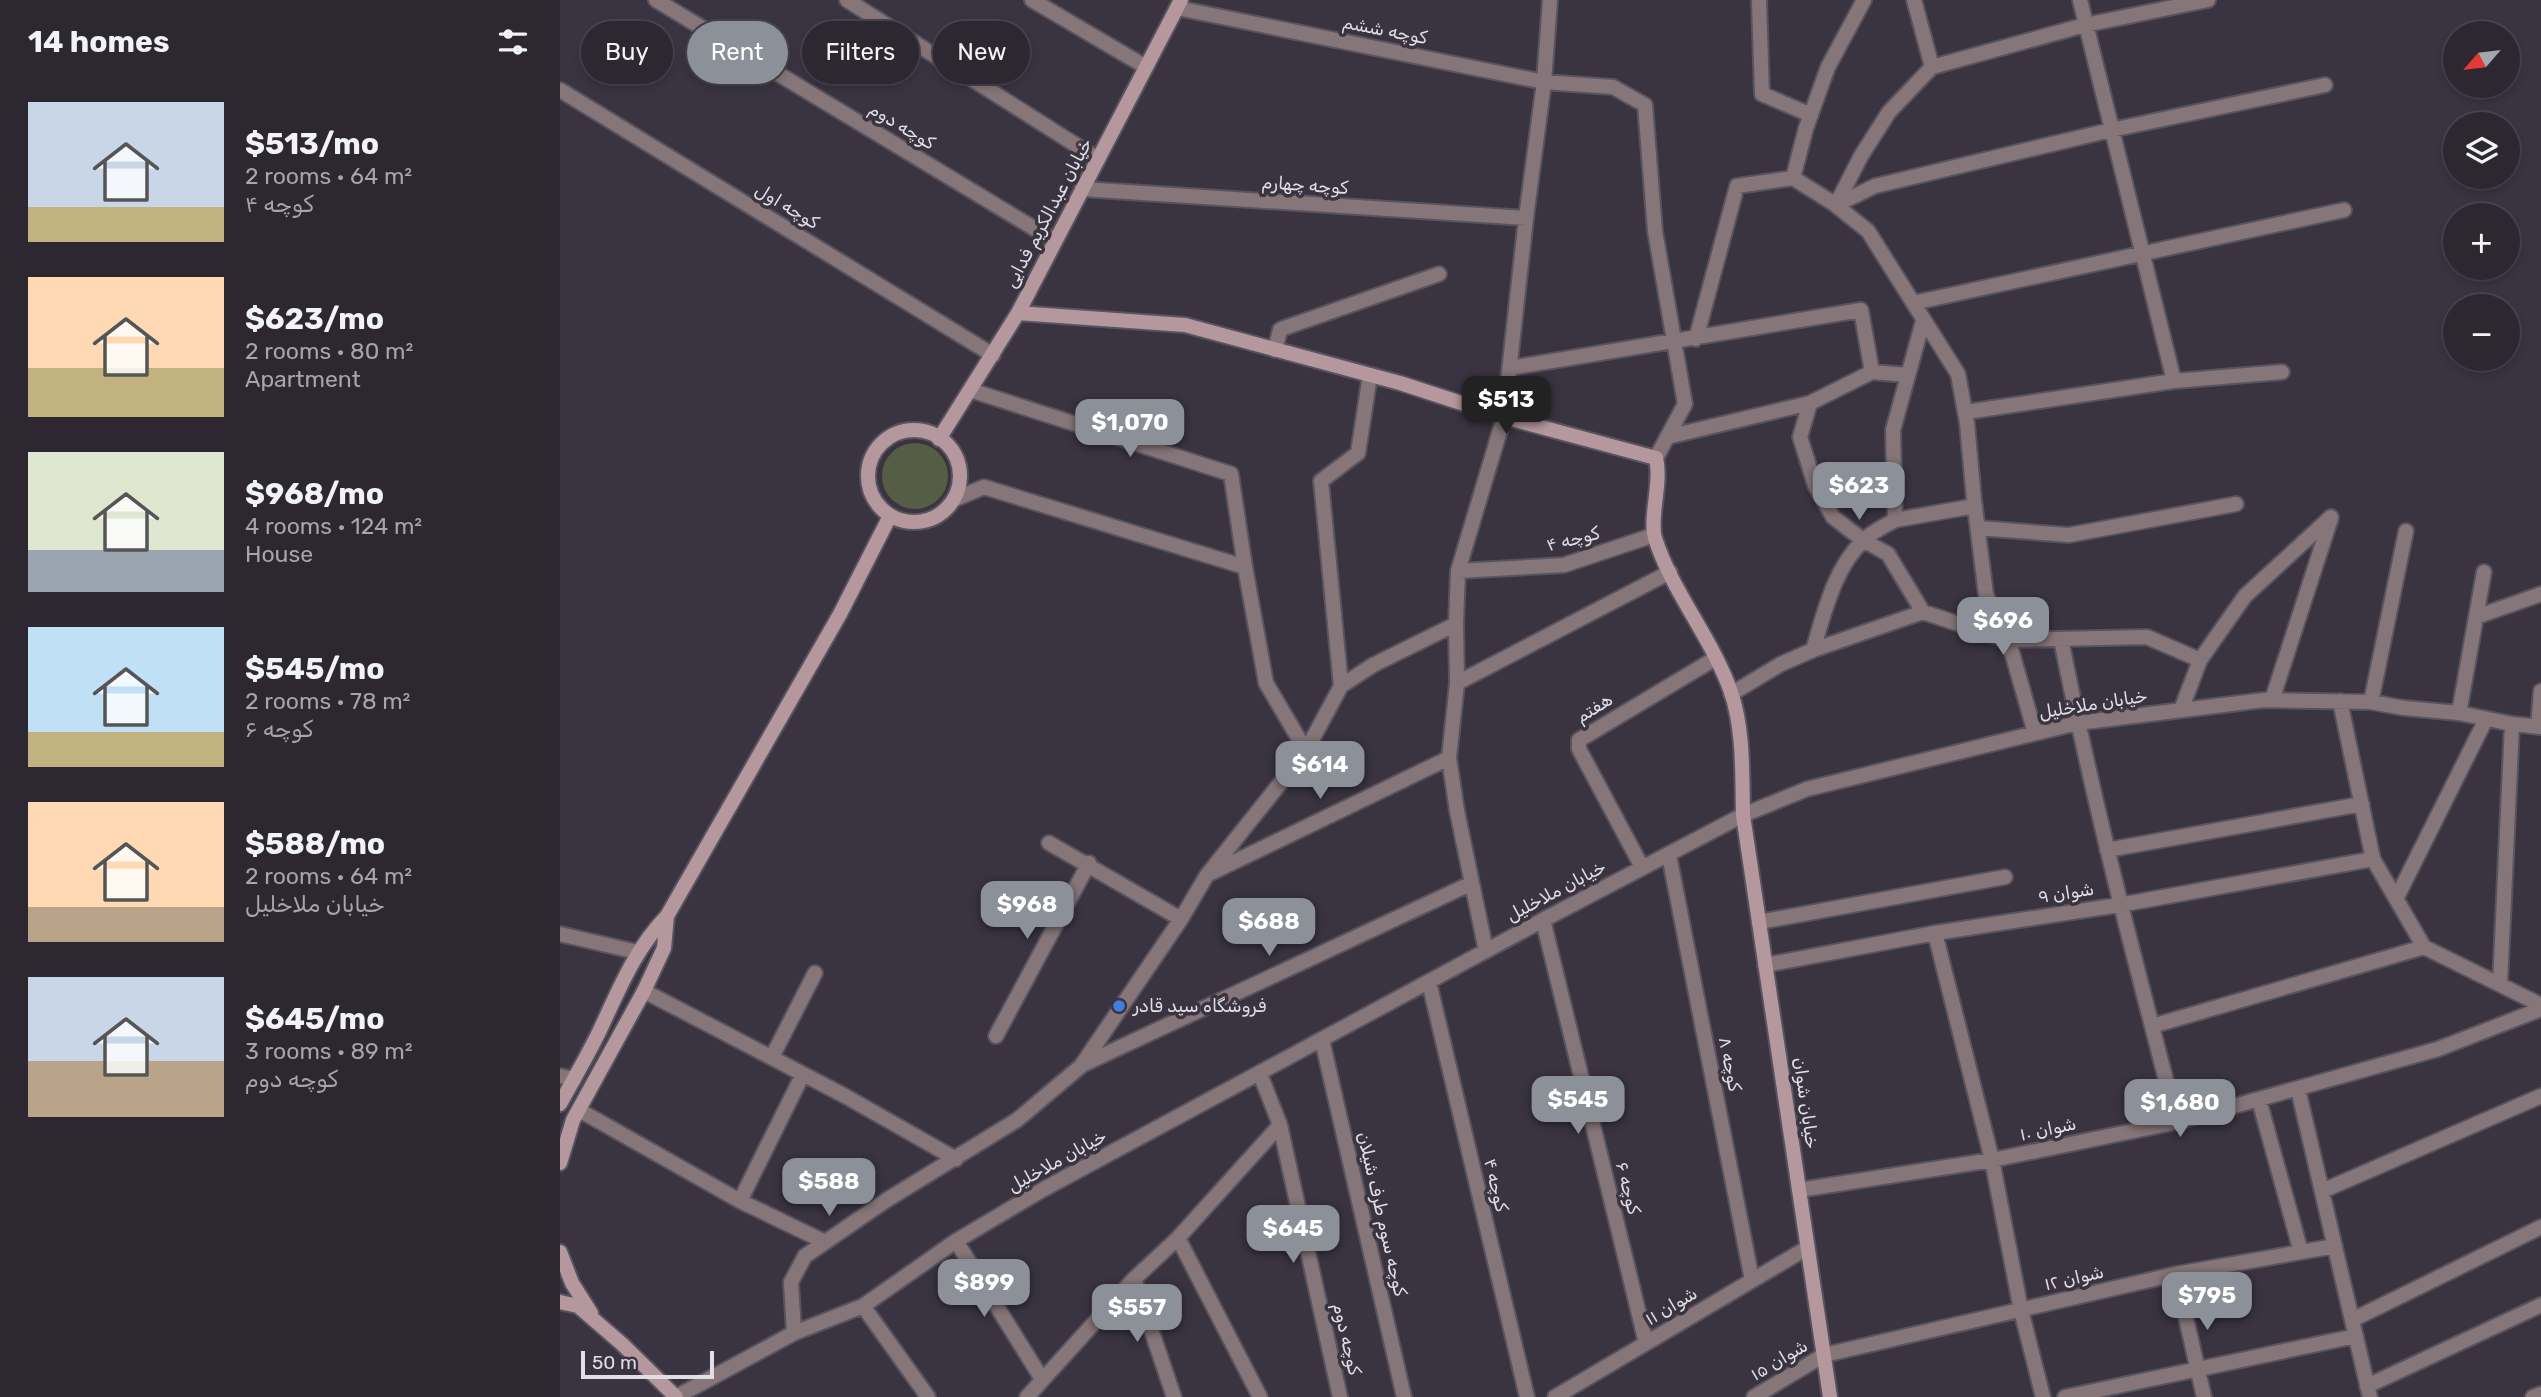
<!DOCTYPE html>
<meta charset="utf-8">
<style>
:root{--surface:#2c2731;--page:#38333d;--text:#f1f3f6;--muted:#a6a5ab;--line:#48444d;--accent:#8c9099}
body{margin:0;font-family:Rubik,"Noto Sans Arabic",sans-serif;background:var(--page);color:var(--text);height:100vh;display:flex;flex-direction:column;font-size:26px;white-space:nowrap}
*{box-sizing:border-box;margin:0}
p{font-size:23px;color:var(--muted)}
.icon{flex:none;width:38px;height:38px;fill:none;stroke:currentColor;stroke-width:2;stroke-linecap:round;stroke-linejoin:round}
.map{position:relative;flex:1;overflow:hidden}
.drawer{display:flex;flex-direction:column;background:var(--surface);width:560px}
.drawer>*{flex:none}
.top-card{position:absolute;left:21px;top:21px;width:665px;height:63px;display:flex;gap:14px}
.needle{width:46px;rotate:242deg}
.buttons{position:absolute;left:1883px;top:21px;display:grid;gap:14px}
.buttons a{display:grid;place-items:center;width:77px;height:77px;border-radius:50%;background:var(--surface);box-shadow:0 4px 10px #0003,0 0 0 2px var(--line);font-size:35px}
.scale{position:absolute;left:21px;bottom:18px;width:133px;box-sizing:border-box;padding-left:7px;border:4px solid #e1dee6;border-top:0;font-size:19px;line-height:24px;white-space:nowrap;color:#e1dee6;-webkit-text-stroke:5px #3a3441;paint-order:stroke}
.price{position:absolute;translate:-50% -60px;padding:0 16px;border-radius:14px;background:var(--accent);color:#fff;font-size:23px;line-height:46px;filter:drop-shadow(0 2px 4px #0008)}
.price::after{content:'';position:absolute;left:50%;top:42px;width:21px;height:16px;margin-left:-10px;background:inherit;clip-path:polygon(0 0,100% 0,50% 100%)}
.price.on{background:#222;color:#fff}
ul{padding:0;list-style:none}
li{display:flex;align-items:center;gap:21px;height:175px;padding:0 28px}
li span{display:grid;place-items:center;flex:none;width:196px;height:140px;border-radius:0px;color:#555}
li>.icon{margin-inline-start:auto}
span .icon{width:84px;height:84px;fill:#fffc;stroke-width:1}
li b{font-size:30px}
h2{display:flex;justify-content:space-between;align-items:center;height:84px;padding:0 28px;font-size:30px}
.pill{padding:0 24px;border-radius:32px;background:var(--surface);box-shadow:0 4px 10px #0003,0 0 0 2px var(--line);font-size:24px;line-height:63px}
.pill.on{background:var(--accent);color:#fff}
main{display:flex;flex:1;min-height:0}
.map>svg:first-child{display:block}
</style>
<main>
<section class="drawer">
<h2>14 homes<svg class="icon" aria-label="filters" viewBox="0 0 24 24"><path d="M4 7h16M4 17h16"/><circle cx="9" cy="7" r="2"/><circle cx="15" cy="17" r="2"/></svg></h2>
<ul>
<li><span style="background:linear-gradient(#c9d6e8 75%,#c2b280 0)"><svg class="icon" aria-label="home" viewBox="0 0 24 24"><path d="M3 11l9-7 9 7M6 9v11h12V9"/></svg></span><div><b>$513/mo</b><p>2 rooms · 64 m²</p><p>کوچه ۴</p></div></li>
<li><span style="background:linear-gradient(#ffd9b3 65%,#c2b280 0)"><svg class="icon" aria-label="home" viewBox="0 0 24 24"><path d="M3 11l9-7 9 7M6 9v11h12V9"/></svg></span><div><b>$623/mo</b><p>2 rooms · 80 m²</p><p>Apartment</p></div></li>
<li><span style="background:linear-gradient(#dfe7d0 70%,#9aa5b1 0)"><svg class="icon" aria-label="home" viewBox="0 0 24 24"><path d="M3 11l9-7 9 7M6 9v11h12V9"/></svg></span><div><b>$968/mo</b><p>4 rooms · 124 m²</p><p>House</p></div></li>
<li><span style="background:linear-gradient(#bfe0f5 75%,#c2b280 0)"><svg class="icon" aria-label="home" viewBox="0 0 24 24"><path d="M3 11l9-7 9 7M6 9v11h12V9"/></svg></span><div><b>$545/mo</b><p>2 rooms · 78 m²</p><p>کوچه ۶</p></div></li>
<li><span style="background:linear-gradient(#ffd9b3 75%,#b9a48a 0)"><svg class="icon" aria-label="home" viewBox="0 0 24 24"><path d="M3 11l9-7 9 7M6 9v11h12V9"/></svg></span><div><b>$588/mo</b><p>2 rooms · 64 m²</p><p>خیابان ملاخلیل</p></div></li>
<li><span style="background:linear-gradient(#c9d6e8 60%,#b9a48a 0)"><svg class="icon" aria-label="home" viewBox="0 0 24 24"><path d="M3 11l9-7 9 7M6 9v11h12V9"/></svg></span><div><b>$645/mo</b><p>3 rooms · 89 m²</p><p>کوچه دوم</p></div></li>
</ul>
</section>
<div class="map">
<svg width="1981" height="1397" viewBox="0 0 1981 1397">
<rect width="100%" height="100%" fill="#3a3441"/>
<path fill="#555d44" d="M322 476a33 33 0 1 1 66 0a33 33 0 1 1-66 0Z"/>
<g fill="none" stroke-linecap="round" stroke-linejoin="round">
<defs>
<path id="street" d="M96 0 495 241
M287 0 538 159
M472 0 586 67
M1199 0 1202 94 1251 115
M1304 0 1268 67 1246 128 1233 178 1273 203 1308 231 1398 374 1407 423 1414 500 1426 595 1451 649 1475 733
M1354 0 1372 67
M1520 0 1614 381
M617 8 984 82 1053 87 1085 105 1095 231 1125 404 1096 458
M0 90 433 355
M522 189 966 218
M1276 205 1315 186 1551 130 1765 85
M1276 205 1301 156 1329 112 1372 67 1525 25 1648 0
M1353 303 1784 210
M1136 339 1177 186 1233 178
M715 350 720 330 724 328 879 274
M950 368 1301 310 1312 372
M410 390 671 474 685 567
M1250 403 1240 437 1255 485 1273 517 1303 540 1328 554 1363 612
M1406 412 1614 381 1722 372
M1107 437 1250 403 1312 372 1348 375
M393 500 424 487 685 567 706 683 746 751
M1335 520 1415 506
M1418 528 1509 535 1676 504
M898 571 1004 565 1094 535
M1916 617 1981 594
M896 624 897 683 889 758 897 811 926 951
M1501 639C1533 802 1575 962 1617 1122
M1253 650 1363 612 1447 640 1587 637 1640 660
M897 683 1110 572
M781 686 761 481 798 453 810 375
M1171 694 1221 664 1253 650C1264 614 1274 568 1303 541 1311 532 1325 526 1335 520L1333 430 1363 321
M1712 700 1771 518
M1780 701 1813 859 1864 947 1981 1005
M1811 702 1846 531
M1621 710 1640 660 1685 596 1771 517
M1899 713 1924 572
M1978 727 1981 691
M489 843 621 919
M1547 850 1802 804
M1109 855 1192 1280
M1082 867 1019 749V740L1156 658
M651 873 889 758
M1836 899 1926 719
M983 920 1086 1343
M1199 922 1445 877
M1375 933 1432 1160 1461 1310 1483 1397
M0 934 77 952
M1205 965 1375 933 1559 905 1813 859
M869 982 967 1397
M1940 984 1952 724
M84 991 285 1096 396 1159
M1592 1026 1864 947
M436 1036 529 863
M762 1040 844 1397
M212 1057 255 973
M522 1065 912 883
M0 1076 14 1079
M1738 1089 1810 1397
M1699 1100 1741 1252
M19 1110 180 1201 265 1242
M720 1125 780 1397
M1239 1190 1432 1160 1617 1122 1878 1049 1981 1009
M1762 1191 1981 1096
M180 1201 243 1074
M618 1238 700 1397
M396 1241 482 1379
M1616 1274 1644 1397
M574 1279 614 1397
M303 1306 368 1397
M1792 1320 1981 1227
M234 1333 231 1282 245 1256 325 1201 457 1120 521 1066 621 919 647 875 746 751 781 686 813 665 896 624 898 571 944 417 966 218 984 82 990 0
M1807 1386 1981 1305
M116 1397 234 1333 303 1306 396 1241 482 1190 983 920 1183 815 1247 789 1517 723 1704 700 1811 702 1844 708 1899 713 1952 724 1981 727
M467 1397 574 1279 618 1238 720 1125 700 1074
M995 1397 1247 1248
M1194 1397 1264 1355 1616 1274 1775 1246
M1505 1397 1796 1336
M1973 1397 1981 1394"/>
<path id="secondary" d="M458 313 625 325 840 383 944 417 1096 458C1102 483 1089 518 1095 538 1112 592 1152 638 1171 692 1184 731 1182 774 1183 815L1270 1397
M308 476a46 46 0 1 1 92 0a46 46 0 1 1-92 0Z
M379 439 458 313 621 0
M0 1104C13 1080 27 1057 39 1032 59 990 74 950 107 916L280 614 330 516
M0 1163 13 1120 84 991 104 948 107 916
M0 1252 12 1283 31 1313
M0 1302 18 1306 62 1344 116 1397"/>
</defs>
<use href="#street" stroke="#58535f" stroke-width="18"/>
<use href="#secondary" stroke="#58535f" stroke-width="18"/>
<use href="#street" stroke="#877679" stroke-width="14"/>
<use href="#secondary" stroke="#b4989e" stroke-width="14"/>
</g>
<circle fill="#3f7fe0" stroke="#3a3441" stroke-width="2.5" cx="559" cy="1006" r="7"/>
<g text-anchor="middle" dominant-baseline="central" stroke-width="7" stroke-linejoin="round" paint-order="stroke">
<g font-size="18" fill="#e1dee6" stroke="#3a3441">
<text transform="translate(825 30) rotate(11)">کوچه ششم</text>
<text transform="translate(342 126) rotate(31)">کوچه دوم</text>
<text transform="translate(745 185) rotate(4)">کوچه چهارم</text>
<text transform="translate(227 206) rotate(31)">کوچه اول</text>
<text transform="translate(488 213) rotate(-62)">خیابان عبدالکریم فدایی</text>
<text transform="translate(1013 539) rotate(-14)">کوچه ۴</text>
<text transform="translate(1533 704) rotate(-9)">خیابان ملاخلیل</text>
<text transform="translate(1034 708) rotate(-32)">هفتم</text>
<text transform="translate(996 891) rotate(-28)">خیابان ملاخلیل</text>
<text transform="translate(1506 893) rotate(-9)">شوان ۹</text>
<text transform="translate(1170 1064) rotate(79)">کوچه ۸</text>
<text transform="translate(1246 1103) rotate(82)">خیابان شوان</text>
<text transform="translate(1488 1129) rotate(-12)">شوان ۱۰</text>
<text transform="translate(497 1161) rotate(-29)">خیابان ملاخلیل</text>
<text transform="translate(936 1185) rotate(77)">کوچه ۴</text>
<text transform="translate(1068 1188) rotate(76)">کوچه ۶</text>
<text transform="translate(822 1214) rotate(77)">کوچه سوم طرف شیلان</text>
<text transform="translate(1514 1278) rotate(-13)">شوان ۱۲</text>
<text transform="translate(1111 1306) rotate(-31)">شوان ۱۱</text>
<text transform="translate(787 1339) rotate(77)">کوچه دوم</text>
<text transform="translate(1219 1360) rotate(-31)">شوان ۱۵</text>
</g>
<g font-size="18" fill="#e1dee6" stroke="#3a3441" text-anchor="start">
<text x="573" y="1006">فروشگاه سید قادر</text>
</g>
</g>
</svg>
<div class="buttons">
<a><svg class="needle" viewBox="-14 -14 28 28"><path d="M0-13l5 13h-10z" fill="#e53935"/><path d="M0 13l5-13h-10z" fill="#a6a5ab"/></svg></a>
<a><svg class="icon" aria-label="layers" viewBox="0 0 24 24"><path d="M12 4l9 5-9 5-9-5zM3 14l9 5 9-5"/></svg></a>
<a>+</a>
<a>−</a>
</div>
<div class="scale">50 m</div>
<b class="price on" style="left:946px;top:436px">$513</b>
<b class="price" style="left:570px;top:459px">$1,070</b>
<b class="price" style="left:1299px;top:522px">$623</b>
<b class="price" style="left:1443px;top:657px">$696</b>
<b class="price" style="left:760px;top:801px">$614</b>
<b class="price" style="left:467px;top:941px">$968</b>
<b class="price" style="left:709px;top:958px">$688</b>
<b class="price" style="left:1018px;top:1136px">$545</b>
<b class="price" style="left:1620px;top:1139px">$1,680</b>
<b class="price" style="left:269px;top:1218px">$588</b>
<b class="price" style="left:733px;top:1265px">$645</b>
<b class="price" style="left:424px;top:1319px">$899</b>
<b class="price" style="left:1647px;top:1332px">$795</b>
<b class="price" style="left:577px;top:1344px">$557</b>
<div class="top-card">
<a class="pill">Buy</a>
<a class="pill on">Rent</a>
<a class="pill">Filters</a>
<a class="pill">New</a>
</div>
</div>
</main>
